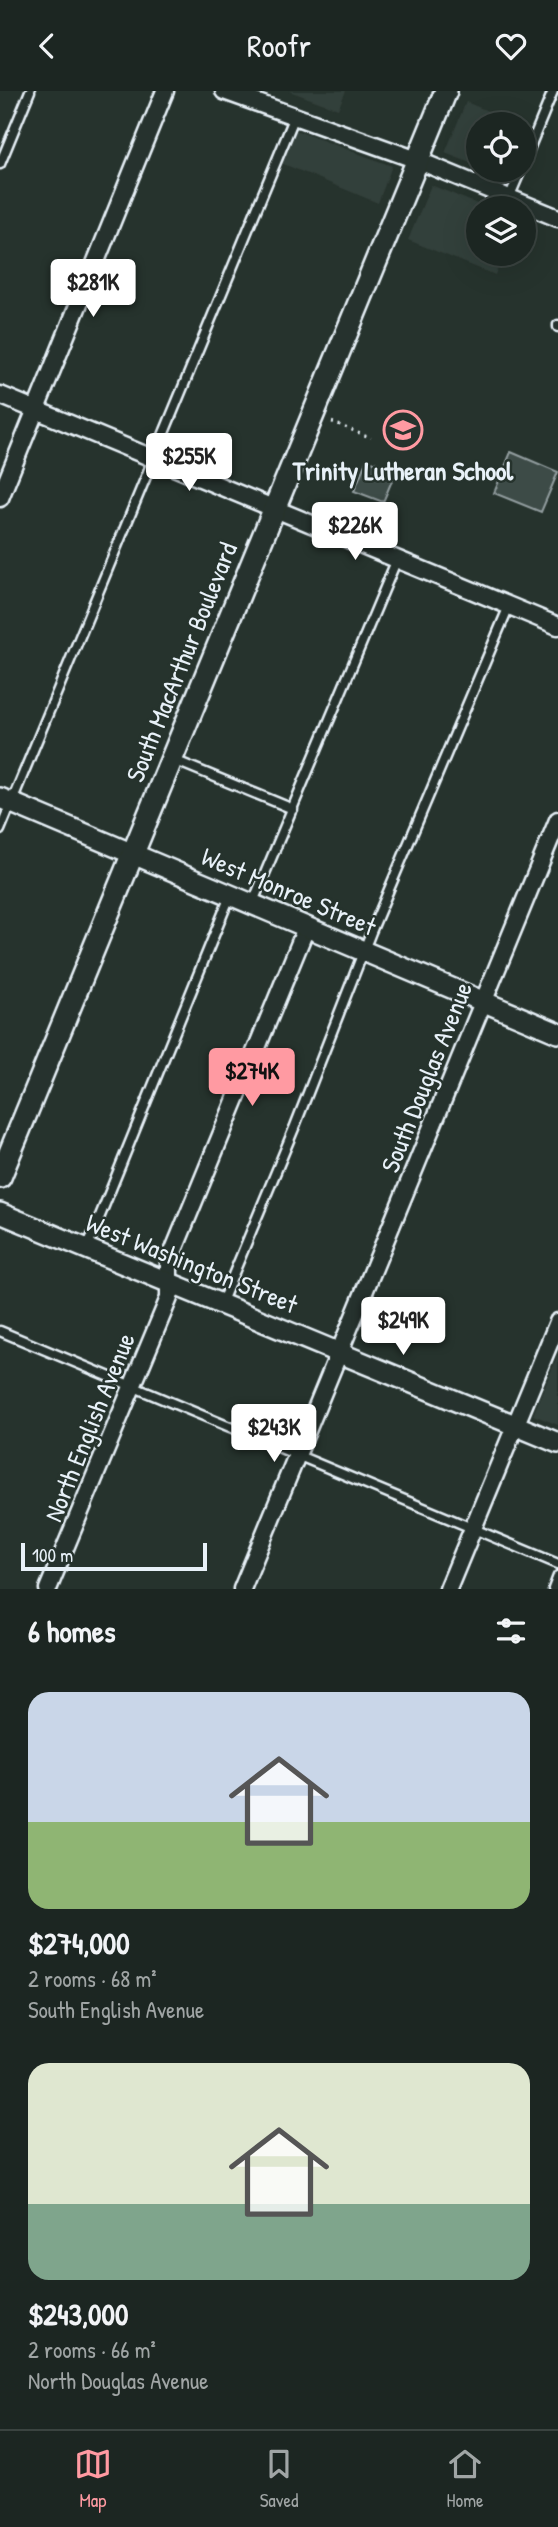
<!DOCTYPE html>
<meta charset="utf-8">
<style>
:root{--surface:#1c2622;--page:#29322f;--text:#f1f3f6;--muted:#a0a5a5;--line:#3a4340;--accent:#ff9aa2}
body{margin:0;font-family:"Patrick Hand",sans-serif;background:var(--page);color:var(--text);height:100vh;display:flex;flex-direction:column;font-size:26px;white-space:nowrap}
*{box-sizing:border-box;margin:0}
p{font-size:23px;color:var(--muted)}
.icon{flex:none;width:38px;height:38px;fill:none;stroke:currentColor;stroke-width:2;stroke-linecap:round;stroke-linejoin:round}
.map{position:relative;height:1498px;overflow:hidden}
.sheet{display:flex;flex-direction:column;background:var(--surface);flex:1}
.sheet>*{flex:none}
.controls{position:absolute;left:466px;top:21px;display:grid;gap:14px}
.controls a{display:grid;place-items:center;width:70px;height:70px;border-radius:50%;background:var(--surface);box-shadow:0 7px 28px #0002,0 0 0 2px var(--line);font-size:35px}
.scale{position:absolute;left:21px;bottom:18px;width:186px;box-sizing:border-box;padding-left:7px;border:4px solid #e8f1f8;border-top:0;font-size:19px;line-height:24px;white-space:nowrap;color:#e8f1f8;-webkit-text-stroke:5px #26332d;paint-order:stroke}
.price{position:absolute;translate:-50% -60px;padding:0 16px;border-radius:7px;background:#fff;color:#222;font-size:23px;line-height:46px;filter:drop-shadow(0 2px 4px #0008)}
.price::after{content:'';position:absolute;left:50%;top:42px;width:21px;height:16px;margin-left:-10px;background:inherit;clip-path:polygon(0 0,100% 0,50% 100%)}
.price.on{background:var(--accent);color:#111}
ul{padding:0;list-style:none}
li{display:grid;align-content:center;gap:14px;height:371px;padding:0 28px}
li span{display:grid;place-items:center;height:217px;border-radius:21px;color:#555}
li>.icon{margin-inline-start:auto}
span .icon{width:126px;height:126px;fill:#fffc;stroke-width:1}
li b{font-size:30px}
h2{display:flex;justify-content:space-between;align-items:center;height:84px;padding:0 28px;font-size:30px}
header{display:flex;justify-content:space-between;align-items:center;height:91px;padding:0 28px;background:var(--surface);font-size:32px;font-weight:600}
.dock{display:flex;justify-content:space-around;align-items:center;height:98px;border-top:2px solid var(--line);background:var(--surface);font-size:19px;color:var(--muted)}
.dock a{display:grid;justify-items:center;gap:4px}
.dock .on{color:var(--accent)}
.map>svg:first-child{display:block}
</style>
<header><svg class="icon" aria-label="back" viewBox="0 0 24 24"><path d="M15 5l-7 7 7 7"/></svg>Roofr<svg class="icon" aria-label="heart" viewBox="0 0 24 24"><path d="M12 20l-8-8c-3-5 5-10 8-4 3-6 11-1 8 4z"/></svg></header>
<div class="map">
<svg width="558" height="1498" viewBox="0 0 558 1498">
<rect width="100%" height="100%" fill="#26332d"/>
<filter id="ink" filterUnits="userSpaceOnUse"><feTurbulence type="fractalNoise" baseFrequency=".0143" numOctaves="2"/><feDisplacementMap in="SourceGraphic" scale="14" xChannelSelector="R" yChannelSelector="G"/><feConvolveMatrix kernelMatrix="1 2 1 2 8 2 1 2 1" color-interpolation-filters="sRGB"/></filter>
<g filter="url(#ink)">
<path fill="#333f3a" d="M289 0H346L338 18Z
M466 11 520 33H478V75L445 62Z
M295 39 392 75 378 112 281 72Z
M431 94 487 117H478V163H503L495 184 408 149Z
M558 1263V1334L533 1324Z"/>
<path fill="#3e4b47" stroke="#939ea0" stroke-width="2" d="M511 361 558 381 541 421 494 402Z
M367 368 396 380 383 411 354 400Z"/>
<g fill="none" stroke-linecap="round" stroke-linejoin="round">
<defs>
<path id="service" d="M0 73 30 0
M523 73 553 0
M509 107 521 79
M558 234V236
M174 669 293 718
M0 739 295 25
M253 811 397 468
M87 1157 230 805
M221 1213 295 1035 371 841 509 515
M0 1240 558 1473
M553 1498 558 1485"/>
<path id="minor" d="M224 0 417 69 558 127
M0 304 558 535
M0 407 165 0
M48 1498 169 1207V1171L306 837
M242 1498 558 729
M448 1498 558 1231"/>
<path id="tertiary" d="M0 707 558 942
M0 1122 558 1352"/>
<path id="secondary" d="M0 1086 446 0"/>
</defs>
<use href="#service" stroke="#e8f1f8" stroke-width="13"/>
<use href="#minor" stroke="#e8f1f8" stroke-width="21"/>
<use href="#tertiary" stroke="#e8f1f8" stroke-width="24"/>
<use href="#secondary" stroke="#e8f1f8" stroke-width="26"/>
<path stroke="#e8f1f8" stroke-width="2.5" stroke-dasharray="2 5" stroke-linecap="butt" d="M332 331 371 347"/>
<use href="#service" stroke="#26332d" stroke-width="8"/>
<use href="#minor" stroke="#26332d" stroke-width="16"/>
<use href="#tertiary" stroke="#26332d" stroke-width="19"/>
<use href="#secondary" stroke="#26332d" stroke-width="21"/>
</g>
</g>
<defs>
<symbol id="school-ring" viewBox="-11 -11 22 22"><circle r="9.5" fill="#26332d" stroke="#ff9aa2" stroke-width="1.5"/><path d="M0-5L7-2L0 1L-7-2ZM-4 1L0 2.5L4 1V4Q0 6-4 4Z" fill="#ff9aa2"/></symbol>
</defs>
<g fill-rule="evenodd">
<use href="#school-ring" x="381" y="317" width="44" height="44"/>
</g>
<g text-anchor="middle" dominant-baseline="central" stroke-width="5" stroke-linejoin="round" paint-order="stroke">
<g font-size="26" font-weight="bold" fill="#e8f1f8" stroke="#26332d">
<text x="403" y="379">Trinity Lutheran School</text>
</g>
<g font-size="26" fill="#e8f1f8" stroke="#26332d">
<text transform="translate(181 571) rotate(-68)">South MacArthur Boulevard</text>
<text transform="translate(289 800) rotate(23)">West Monroe Street</text>
<text transform="translate(426 986) rotate(-68)">South Douglas Avenue</text>
<text transform="translate(192 1172) rotate(22)">West Washington Street</text>
<text transform="translate(89 1336) rotate(-68)">North English Avenue</text>
</g>
</g>
</svg>
<div class="controls">
<a><svg class="icon" aria-label="locate" viewBox="0 0 24 24"><circle cx="12" cy="12" r="6"/><path d="M12 2v4M12 18v4M2 12h4M18 12h4"/></svg></a>
<a><svg class="icon" aria-label="layers" viewBox="0 0 24 24"><path d="M12 4l9 5-9 5-9-5zM3 14l9 5 9-5"/></svg></a>
</div>
<div class="scale">100 m</div>
<b class="price" style="left:93px;top:228px">$281K</b>
<b class="price" style="left:189px;top:402px">$255K</b>
<b class="price" style="left:355px;top:471px">$226K</b>
<b class="price on" style="left:252px;top:1017px">$274K</b>
<b class="price" style="left:403px;top:1266px">$249K</b>
<b class="price" style="left:274px;top:1373px">$243K</b>
</div>
<section class="sheet">
<h2>6 homes<svg class="icon" aria-label="filters" viewBox="0 0 24 24"><path d="M4 7h16M4 17h16"/><circle cx="9" cy="7" r="2"/><circle cx="15" cy="17" r="2"/></svg></h2>
<ul>
<li><span style="background:linear-gradient(#c9d6e8 60%,#8fb573 0)"><svg class="icon" aria-label="home" viewBox="0 0 24 24"><path d="M3 11l9-7 9 7M6 9v11h12V9"/></svg></span><div><b>$274,000</b><p>2 rooms · 68 m²</p><p>South English Avenue</p></div></li>
<li><span style="background:linear-gradient(#dfe7d0 65%,#7fa58c 0)"><svg class="icon" aria-label="home" viewBox="0 0 24 24"><path d="M3 11l9-7 9 7M6 9v11h12V9"/></svg></span><div><b>$243,000</b><p>2 rooms · 66 m²</p><p>North Douglas Avenue</p></div></li>
</ul>
</section>
<nav class="dock">
<a class="on"><svg class="icon" aria-label="map" viewBox="0 0 24 24"><path d="M3 6l6-2 6 2 6-2v14l-6 2-6-2-6 2zM9 4v14M15 6v14"/></svg>Map</a>
<a><svg class="icon" aria-label="saved" viewBox="0 0 24 24"><path d="M7 4h10v16l-5-4-5 4z"/></svg>Saved</a>
<a><svg class="icon" aria-label="home" viewBox="0 0 24 24"><path d="M3 11l9-7 9 7M6 9v11h12V9"/></svg>Home</a>
</nav>
